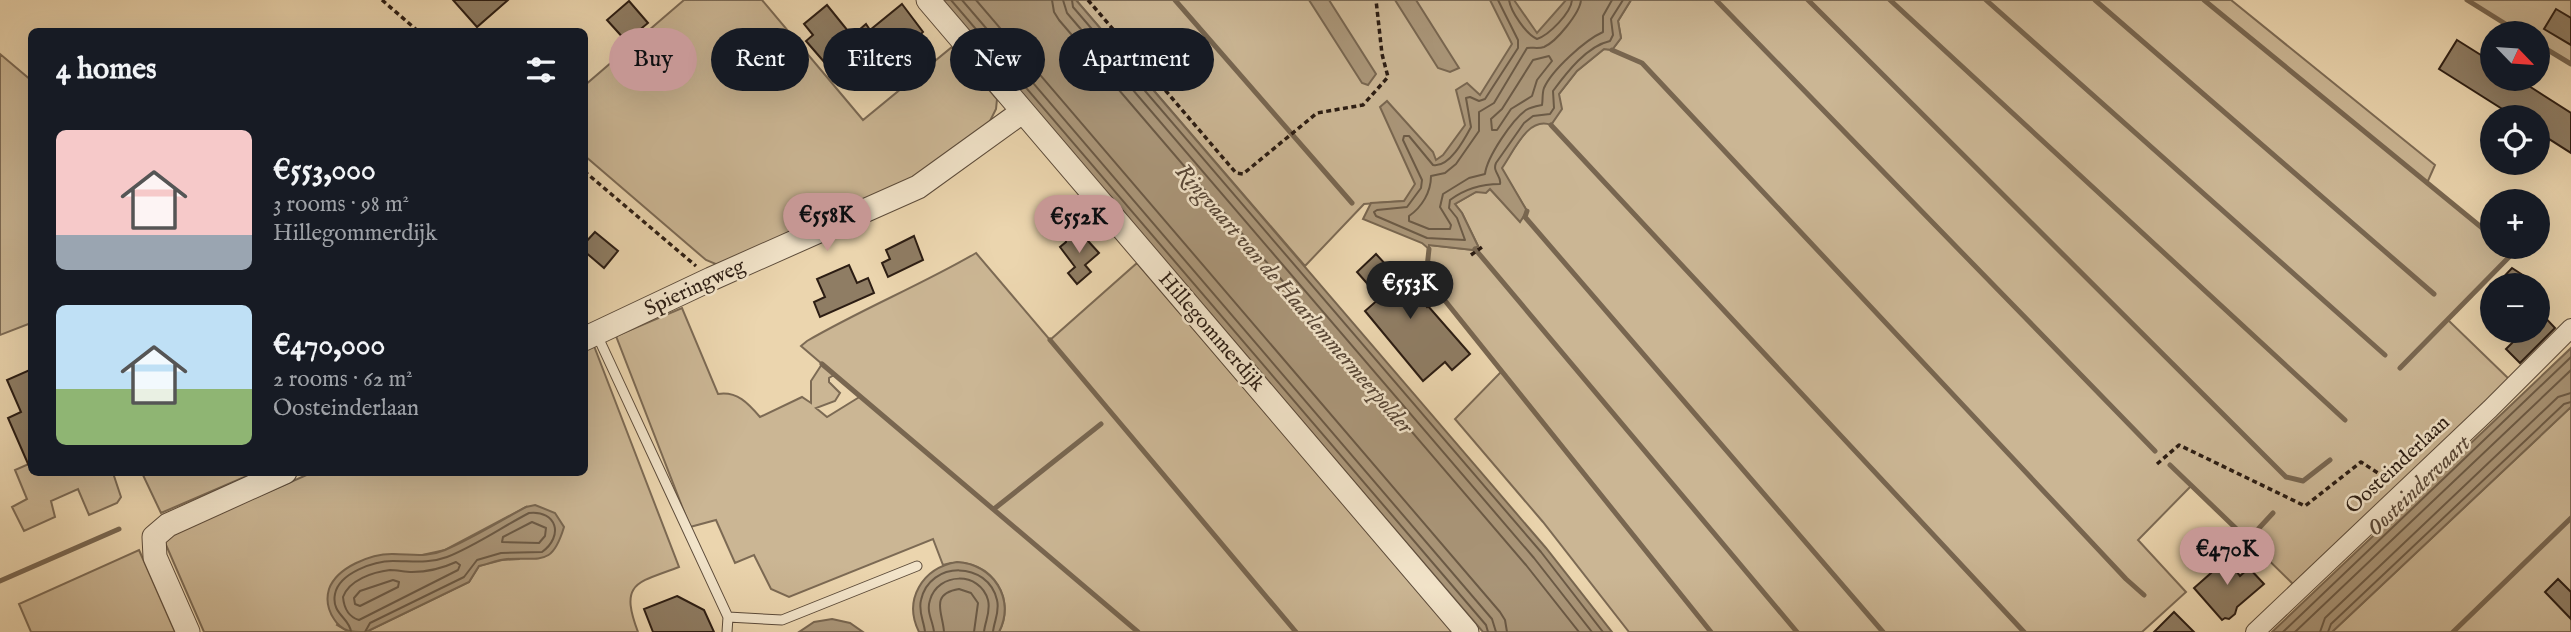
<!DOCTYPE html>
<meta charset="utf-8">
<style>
:root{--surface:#171b24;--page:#20242c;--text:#f1f3f6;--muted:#9ea1a6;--accent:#c59692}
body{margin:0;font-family:"IM FELL English",serif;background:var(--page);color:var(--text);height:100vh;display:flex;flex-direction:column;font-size:26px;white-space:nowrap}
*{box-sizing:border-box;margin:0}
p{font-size:23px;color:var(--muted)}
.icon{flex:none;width:38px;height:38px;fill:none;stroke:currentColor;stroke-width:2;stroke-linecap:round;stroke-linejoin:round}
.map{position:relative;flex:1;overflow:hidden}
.details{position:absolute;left:28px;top:28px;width:560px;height:448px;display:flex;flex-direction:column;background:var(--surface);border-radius:10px;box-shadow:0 7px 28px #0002}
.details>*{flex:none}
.hud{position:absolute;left:609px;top:28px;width:665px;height:63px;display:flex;gap:14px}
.needle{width:46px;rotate:115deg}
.buttons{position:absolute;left:2480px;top:21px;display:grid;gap:14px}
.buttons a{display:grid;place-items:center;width:70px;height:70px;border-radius:50%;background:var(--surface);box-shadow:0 7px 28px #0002;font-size:35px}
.price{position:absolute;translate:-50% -60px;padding:0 16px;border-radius:24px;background:var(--accent);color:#111;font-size:23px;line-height:46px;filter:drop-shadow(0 2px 4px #0008)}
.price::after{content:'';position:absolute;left:50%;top:42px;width:21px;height:16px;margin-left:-10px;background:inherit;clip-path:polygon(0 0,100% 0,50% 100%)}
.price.selected{background:#222;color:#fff}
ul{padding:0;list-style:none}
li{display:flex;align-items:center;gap:21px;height:175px;padding:0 28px}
li span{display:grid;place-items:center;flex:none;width:196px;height:140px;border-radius:10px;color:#555}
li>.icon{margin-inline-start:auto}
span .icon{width:84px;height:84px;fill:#fffc;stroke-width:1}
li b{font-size:30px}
h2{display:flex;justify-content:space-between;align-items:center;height:84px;padding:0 28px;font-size:30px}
.pill{padding:0 24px;border-radius:32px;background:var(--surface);box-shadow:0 7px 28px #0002;font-size:24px;line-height:63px}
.pill.selected{background:var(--accent);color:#111}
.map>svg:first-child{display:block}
</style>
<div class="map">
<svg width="2571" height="632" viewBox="0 0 2571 632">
<rect width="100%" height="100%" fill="#ebd5ae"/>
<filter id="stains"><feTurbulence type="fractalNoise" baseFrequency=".00286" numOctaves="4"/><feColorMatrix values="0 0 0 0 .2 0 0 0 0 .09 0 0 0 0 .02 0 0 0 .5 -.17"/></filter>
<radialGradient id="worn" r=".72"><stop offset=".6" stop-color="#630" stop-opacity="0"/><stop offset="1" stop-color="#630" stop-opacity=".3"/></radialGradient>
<path fill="#cbb694" stroke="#7c6a54" stroke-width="2" fill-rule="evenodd" d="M684 0H762L863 120 952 47 997 99 996 109 988 125 904 184 718 265 706 260 585 156 584 86Z
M1076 0H1603L1404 201 1364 204 1305 266Z
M1631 0H2231L2435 165 2427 183 2492 236V247H2505L2513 253 2448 320 2509 379 2294 585 2192 485 2138 540 2186 592 2142 632H1629L1543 522 1455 419 1501 372 1426 277 1429 245 1473 250 1478 246 1462 213 1455 204 1476 192 1490 189 1520 221 1527 211 1501 168C1509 157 1525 129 1535 123 1541 120 1546 123 1552 124L1559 94 1577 71 1604 49 1612 50 1621 38 1618 21Z
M2467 0H2571V64L2538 44V33H2520Z
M0 54 32 81 31 323 0 335Z
M976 253 1050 340 1137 263 1454 632H999C1019 594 984 552 943 565L933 539 789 597 771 589 754 555 735 563 716 520 690 527 616 336 682 308 718 394C737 391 748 403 760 417L802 397 811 403V381L822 364 801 346 807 341C862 309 921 285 976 253ZM834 375 861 396 827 417 816 408 835 401 840 393 829 382V378Z
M594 346 679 567C637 583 619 582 638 632H366L469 582 479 566 502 560 519 559 526 507 445 550 413 557 392 554 337 625 349 632H204L163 538 311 473 584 472 585 350Z
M2571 407V632H2332Z
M31 463 32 472 113 473 121 497 117 503 89 515 78 489 51 501 55 517 24 531 12 507 27 499 15 470Z
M142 473H254L161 513Z
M139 550 175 632H31L19 604Z"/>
<path fill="#aa9679" stroke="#786650" stroke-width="2" d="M941 0H1076L1546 548 1612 632H1483Z
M1309 0H1329L1376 74 1368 85 1362 83Z
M1395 0H1416L1459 68 1450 72 1438 68Z
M1490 0H1514L1537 33 1566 0H1631L1618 21 1621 38 1612 50 1604 49 1577 71 1559 94 1562 109 1551 125C1528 116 1514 151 1502 168L1527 211 1520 222 1490 189 1486 193 1476 192 1455 204 1462 213 1478 246 1473 250 1429 245V249L1422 243 1363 219 1371 203 1404 201 1415 184 1380 107 1387 101 1433 152 1436 160 1443 155 1465 125 1456 90 1467 83 1480 95 1512 44Z
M2571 348V407L2332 632H2272Z
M535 505 555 513 564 527C552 567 541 557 507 559 497 560 488 564 479 566L469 582 366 632C352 632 342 632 334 619 328 610 326 599 329 589 337 567 371 554 392 554 412 554 426 558 445 550 473 538 500 521 526 507Z
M957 562C993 564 1016 599 999 632H919C903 600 922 568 957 562Z
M832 619 850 623 863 632H799L814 622Z"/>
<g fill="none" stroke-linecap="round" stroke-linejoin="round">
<path stroke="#6b5a46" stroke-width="2" d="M951 0 1486 625 1488 632
M962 0 1492 619 1496 632
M976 0 1500 612 1505 620 1507 632
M1052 0 1054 12 1059 20 1526 565 1579 632
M1063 0 1067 13 1534 558 1592 632
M1072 0 1073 7 1541 552 1603 632
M1498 0 1518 40V48L1485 99 1479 101 1470 97 1466 98 1471 127C1464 140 1449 168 1433 165L1409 136H1404L1403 140 1422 180 1421 188 1407 207 1377 210 1374 212 1376 216 1427 238 1465 240 1457 218 1449 208 1450 200C1466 188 1482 184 1500 184 1502 176 1492 172 1496 163L1524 123 1533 116 1550 114 1554 108 1553 91C1567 72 1587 46 1610 41L1613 35 1611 19 1623 0
M1509 0C1511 12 1526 34 1537 39 1549 35 1571 13 1572 0
M1581 0C1580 13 1556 42 1544 47 1538 49 1532 47 1527 48L1494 103 1479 112V131L1456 164 1445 173 1431 176C1431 192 1422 207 1409 216V221L1429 229H1450L1451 225 1440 207 1443 194 1469 178 1485 174C1487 157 1512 120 1526 110 1531 107 1537 106 1542 105 1543 100 1542 93 1544 88 1552 70 1585 40 1603 32V16L1612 0
M1549 56 1552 61 1537 80 1532 96 1511 109 1497 130H1492L1491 119 1502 109 1533 60Z
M532 522 546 528 545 536 539 543 502 542 503 537Z
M456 562 460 565 458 570 359 620C349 617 344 608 343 597 349 580 373 572 390 570 397 570 405 572 412 572 427 572 443 568 456 562Z
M393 580 399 582 398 587 360 606 355 604 354 598 360 591Z
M351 632C350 618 331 614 335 594 339 573 374 561 393 561 412 561 428 564 447 557 475 546 502 527 529 513 557 510 564 536 542 552L501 553 477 560 464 577 370 623 365 632
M925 632C924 621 918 612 921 600 930 560 988 561 997 600 1000 612 994 621 993 632
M934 632C933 621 926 612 930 600 938 572 980 571 988 600 991 612 985 621 984 632
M944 632C943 613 929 594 959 589L971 593 978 603 974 632
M2283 632 2571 357
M2295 632 2571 370
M2320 632 2325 618 2558 397 2571 393
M2328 632 2331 624 2564 404 2571 402"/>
<path stroke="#786650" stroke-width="5" d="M1175 0 1352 203
M1716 0 2155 451
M1808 0 2286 477 2303 481 2330 460
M1890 0 2345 420
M1986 0 2385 355
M2095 0 2434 294
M2204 0 2492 236
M2467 0 2520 33
M2538 44 2571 64
M1612 50 1642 63 2126 579 2144 595
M1551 125 2024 632
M1527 211 1525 217 1883 632
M1429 249 1426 277 1711 632
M1475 249 1797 632
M1050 340 1296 632
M822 364 1138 632
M2400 368 2513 253 2505 247
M2170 465 2248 540 2273 513
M994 509 1101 424
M0 581 119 529
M2453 632 2571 518"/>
</g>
<path fill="#8f7d64" stroke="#2c1d13" stroke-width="2" d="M453 0H508L477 27Z
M629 1 648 23 626 41 607 20Z
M902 4 923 32 917 38 934 58 915 73 892 46 845 86 806 41 813 35 804 24 827 5 852 36 866 24 870 30Z
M2556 9 2571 18V45L2544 29Z
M2457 40 2492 62V79H2518L2571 113V153L2538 132V117H2515L2439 69Z
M1079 231 1099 253 1085 265 1091 272 1077 284 1068 273 1075 267 1060 247 1066 242 1065 234 1073 236Z
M595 232 618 251 604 268 584 251V244Z
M914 236 923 260 888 277 882 263 890 259 886 250Z
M1376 254 1387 266 1391 263 1427 307 1428 306 1470 354 1452 370 1445 362 1423 381 1365 311 1380 298 1357 272Z
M849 265 857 283 868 278 874 293 820 317 814 302 825 297 817 279Z
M2512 268 2538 285H2496Z
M2538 310 2555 328 2520 363 2506 349 2524 331H2538Z
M32 369V473L8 418 21 412 7 380Z
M2221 551 2240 576 2249 568 2264 584 2237 607 2235 614 2229 619 2225 618 2222 620 2194 588 2211 573 2204 564Z
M2558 579 2571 592V619L2545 592Z
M677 596 704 610 714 632H653L644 609Z
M2174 612 2194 632H2154Z"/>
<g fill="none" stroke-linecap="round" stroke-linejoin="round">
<defs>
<path id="service" d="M597 335 728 617 727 632
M728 617 782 620 917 566"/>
<path id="minor" d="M2255 632 2490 409 2571 328"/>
<path id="tertiary" d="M928 0 1467 632
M584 339 711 279 918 187 1022 112
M188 632 155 557 154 537 168 525 285 472"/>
</defs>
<use href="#service" stroke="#5c4b3a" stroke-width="11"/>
<use href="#minor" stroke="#5c4b3a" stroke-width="20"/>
<use href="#tertiary" stroke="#5c4b3a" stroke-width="25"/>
<path stroke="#2c1d13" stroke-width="3.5" stroke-dasharray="5 3.5" stroke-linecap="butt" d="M382 0 419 32
M1088 0 1236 173 1243 174 1317 113 1363 105 1388 77 1382 54 1376 0
M584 171 696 266
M1471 255 1482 247
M2157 464 2179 445 2305 506 2361 462 2390 481"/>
<use href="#service" stroke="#f2e4ca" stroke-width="9"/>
<use href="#minor" stroke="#f2e4ca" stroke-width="18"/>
<use href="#tertiary" stroke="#f2e4ca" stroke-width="23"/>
</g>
<g text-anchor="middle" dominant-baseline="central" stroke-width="5" stroke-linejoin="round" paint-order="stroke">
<g font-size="21" fill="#2c1d13" stroke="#f2e4ca">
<text transform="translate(695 288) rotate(-25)">Spieringweg</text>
<text transform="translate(1211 332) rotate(49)">Hillegommerdijk</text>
<text transform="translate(2398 465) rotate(-43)">Oosteinderlaan</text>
</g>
<g font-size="23" font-style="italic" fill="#584737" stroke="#f2e4ca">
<text transform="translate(1294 299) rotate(49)">Ringvaart van de Haarlemmermeerpolder</text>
<text transform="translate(2419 486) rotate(-44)">Oosteindervaart</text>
</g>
</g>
<rect width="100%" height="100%" filter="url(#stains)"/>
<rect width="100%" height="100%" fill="url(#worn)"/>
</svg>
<div class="buttons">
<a><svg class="needle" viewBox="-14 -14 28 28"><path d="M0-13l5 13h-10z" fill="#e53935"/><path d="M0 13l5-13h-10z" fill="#9ea1a6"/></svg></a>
<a><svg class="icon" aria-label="locate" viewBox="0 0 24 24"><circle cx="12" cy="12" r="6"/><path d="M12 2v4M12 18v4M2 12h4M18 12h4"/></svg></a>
<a>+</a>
<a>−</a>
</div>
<b class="price" style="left:827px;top:253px">€558K</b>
<b class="price" style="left:1079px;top:255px">€552K</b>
<b class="price selected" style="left:1410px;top:321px">€553K</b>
<b class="price" style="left:2227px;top:587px">€470K</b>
<div class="hud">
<a class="pill selected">Buy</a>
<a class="pill">Rent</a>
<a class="pill">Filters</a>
<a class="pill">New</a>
<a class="pill">Apartment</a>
</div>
<section class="details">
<h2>4 homes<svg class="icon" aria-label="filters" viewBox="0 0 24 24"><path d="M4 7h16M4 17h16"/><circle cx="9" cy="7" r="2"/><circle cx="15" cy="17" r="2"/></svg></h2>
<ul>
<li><span style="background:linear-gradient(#f6c9c9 75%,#9aa5b1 0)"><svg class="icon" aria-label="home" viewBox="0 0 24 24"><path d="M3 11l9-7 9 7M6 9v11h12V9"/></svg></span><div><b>€553,000</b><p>3 rooms · 98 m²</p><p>Hillegommerdijk</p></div></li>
<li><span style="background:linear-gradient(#bfe0f5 60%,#8fb573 0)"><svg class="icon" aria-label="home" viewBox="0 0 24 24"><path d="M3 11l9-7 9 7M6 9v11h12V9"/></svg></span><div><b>€470,000</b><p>2 rooms · 62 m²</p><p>Oosteinderlaan</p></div></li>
</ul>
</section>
</div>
